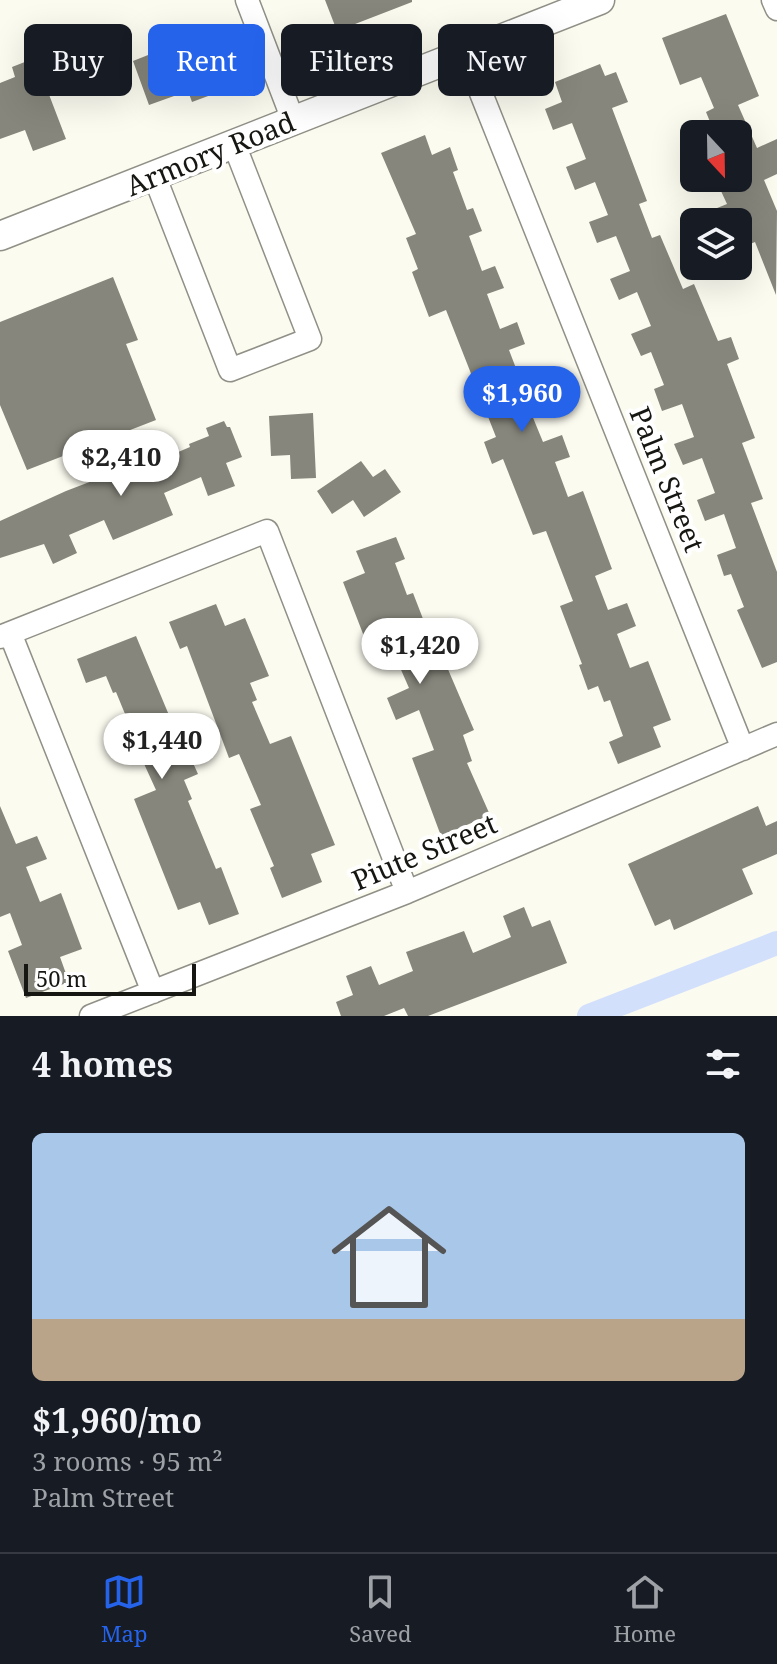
<!DOCTYPE html>
<meta charset="utf-8">
<style>
:root{--surface:#171b24;--page:#242831;--text:#f1f3f6;--muted:#9ea1a6;--line:#363941;--accent:#2563eb}
body{margin:0;font-family:"Noto Serif",serif;background:var(--page);color:var(--text);height:100vh;display:flex;flex-direction:column;font-size:30px;white-space:nowrap}
*{box-sizing:border-box;margin:0}
p{font-size:26px;color:var(--muted)}
.icon{flex:none;width:44px;height:44px;fill:none;stroke:currentColor;stroke-width:2;stroke-linecap:round;stroke-linejoin:round}
.map{position:relative;height:1016px;overflow:hidden}
.drawer{display:flex;flex-direction:column;background:var(--surface);flex:1}
.drawer>*{flex:none}
.top-card{position:absolute;left:24px;top:24px;width:730px;height:72px;display:flex;gap:16px}
.needle{width:52px;rotate:158deg}
.tools{position:absolute;left:680px;top:120px;display:grid;gap:16px}
.tools a{display:grid;place-items:center;width:72px;height:72px;border-radius:12px;background:var(--surface);box-shadow:0 8px 32px #0002;font-size:40px}
.scale{position:absolute;left:24px;bottom:20px;width:172px;box-sizing:border-box;padding-left:8px;border:4px solid #161612;border-top:0;font-size:22px;line-height:28px;white-space:nowrap;color:#161612;-webkit-text-stroke:6px #fff;paint-order:stroke}
.price{position:absolute;translate:-50% -68px;padding:0 18px;border-radius:28px;background:#fff;color:#222;font-size:26px;line-height:52px;filter:drop-shadow(0 2px 4px #0008)}
.price::after{content:'';position:absolute;left:50%;top:48px;width:24px;height:18px;margin-left:-12px;background:inherit;clip-path:polygon(0 0,100% 0,50% 100%)}
.price.on{background:var(--accent);color:#fff}
ul{padding:0;list-style:none}
li{display:grid;align-content:center;gap:16px;height:424px;padding:0 32px}
li span{display:grid;place-items:center;height:248px;border-radius:12px;color:#555}
li>.icon{margin-inline-start:auto}
span .icon{width:144px;height:144px;fill:#fffc;stroke-width:1}
li b{font-size:34px}
h2{display:flex;justify-content:space-between;align-items:center;height:96px;padding:0 32px;font-size:34px}
.tag{padding:0 28px;border-radius:12px;background:var(--surface);box-shadow:0 8px 32px #0002;font-size:28px;line-height:72px}
.tag.on{background:var(--accent);color:#fff}
.menu{display:flex;justify-content:space-around;align-items:center;height:112px;border-top:2px solid var(--line);background:var(--surface);font-size:22px;color:var(--muted)}
.menu a{display:grid;justify-items:center;gap:4px}
.menu .on{color:var(--accent)}
.map>svg:first-child{display:block}
</style>
<div class="map">
<svg width="777" height="1016" viewBox="0 0 777 1016">
<rect width="100%" height="100%" fill="#fbfbf0"/>
<g fill="none" stroke-linecap="round" stroke-linejoin="round">
<path stroke="#d3e0fc" stroke-width="24" d="M589 1016 777 943"/>
</g>
<path fill="#86867c" d="M325 0H412V2L337 31Z
M726 14 759 96 738 105 757 148 777 139V174L764 180 777 211 776 295 755 242 738 249V222L685 221 727 204 715 178H738V134H715L706 112 714 108 701 77 680 85 662 38Z
M206 32 227 89 192 102 188 91 149 105 133 61Z
M35 58 66 139 33 151 25 130 0 139V83L15 77 12 67Z
M600 64 605 76 616 72 628 102 612 108 647 201 639 204 652 238 660 235 683 289 694 284 718 341 731 337 739 359 727 364 755 438 742 443 763 499 751 503 777 572V662L762 668 737 610 744 607 731 574 724 576 717 555 736 548 724 514 705 521 697 500 715 493 702 458 683 465 674 444 694 437 682 404 662 411 654 389 664 385 651 352 641 356 631 334 651 326 637 292 619 300 610 279 630 271 616 236 597 243 589 222 608 215 595 182 575 190 566 167 586 159 572 123 553 130 545 109 562 102 555 82Z
M425 135 432 155 450 147 458 170 453 172 467 210 473 208 482 231 469 236 482 271 495 266 504 288 487 294 500 329 517 322 525 344 509 350 522 384 539 377 548 401 529 408 543 442 562 435 570 457 555 462 568 497 583 491 612 569 595 576 608 610 627 603 636 626 617 634 630 668 648 661 671 720 653 727 661 747 618 764 609 742 623 736 610 700 604 702 598 686 588 690 579 665 582 664 560 606 573 601 546 531 533 535 503 459 492 464 484 442 496 437 446 310 429 317 412 272 418 269 406 238 416 234 381 153Z
M113 277 138 340 126 344 156 420 27 470 0 405V322Z
M313 413 316 478 291 479 290 455 271 456 269 416Z
M224 421 227 427H230L242 457 226 463 235 486 208 496 201 477 164 493 173 515 113 540 104 520 69 535 77 553 53 564 44 544 0 558V521L66 491 113 473 115 479 190 447 189 444 209 436 206 428Z
M361 461 373 477 385 469 401 492 364 517 353 500 332 514 317 491Z
M396 537 405 559 395 563 407 595 413 593 437 655 441 653 474 730 463 735 472 761 467 763 490 815 441 836 412 758 434 750 419 710 396 720 387 698 409 688 384 631 365 639 343 582 365 573 356 551Z
M216 604 225 626 245 618 269 676 250 683 257 700 252 702 270 744 291 736 335 845 311 854 322 882 282 898 270 868 274 866 250 809 261 805 239 754 229 758 187 646 180 649 169 622Z
M136 636 186 756 189 754 198 774 184 780 192 799 188 801 216 869 221 867 239 914 209 925 200 902 178 910 134 799 156 790 140 755 121 763 111 740 132 731 116 692 113 693 106 676 86 683 77 659Z
M0 806 16 844 37 836 47 859 26 867 40 902 61 893 82 949 60 957 69 982 26 998 8 951 22 945 10 913 0 917Z
M758 806 766 826 777 821V854L742 869 753 894 674 930 670 919 655 926 628 864Z
M524 907 532 927 550 920 567 963 428 1016H408L404 1008 384 1016H341L336 1002 353 995 346 976 371 966 379 985 413 971 406 952 464 931 473 953 511 937 503 916Z"/>
<g fill="none" stroke-linecap="round" stroke-linejoin="round">
<defs>
<path id="minor" d="M247 0 293 120
M773 0 777 9
M465 53 743 749
M154 175 230 370 310 339 234 144
M10 633 153 992
M0 637 267 531 407 892
M91 1016 407 892 777 734"/>
<path id="major" d="M0 236 600 0"/>
</defs>
<use href="#minor" stroke="#909087" stroke-width="25"/>
<use href="#major" stroke="#909087" stroke-width="31"/>
<use href="#minor" stroke="#fff" stroke-width="22"/>
<use href="#major" stroke="#fff" stroke-width="28"/>
</g>
<g text-anchor="middle" dominant-baseline="central" stroke-width="8" stroke-linejoin="round" paint-order="stroke">
<g font-size="28" fill="#161612" stroke="#fff">
<text transform="translate(210 153) rotate(-22)">Armory Road</text>
<text transform="translate(668 479) rotate(68)">Palm Street</text>
<text transform="translate(424 851) rotate(-23)">Piute Street</text>
</g>
</g>
</svg>
<div class="tools">
<a><svg class="needle" viewBox="-14 -14 28 28"><path d="M0-13l5 13h-10z" fill="#e53935"/><path d="M0 13l5-13h-10z" fill="#9ea1a6"/></svg></a>
<a><svg class="icon" aria-label="layers" viewBox="0 0 24 24"><path d="M12 4l9 5-9 5-9-5zM3 14l9 5 9-5"/></svg></a>
</div>
<div class="scale">50 m</div>
<b class="price on" style="left:522px;top:434px">$1,960</b>
<b class="price" style="left:121px;top:498px">$2,410</b>
<b class="price" style="left:420px;top:686px">$1,420</b>
<b class="price" style="left:162px;top:781px">$1,440</b>
<div class="top-card">
<a class="tag">Buy</a>
<a class="tag on">Rent</a>
<a class="tag">Filters</a>
<a class="tag">New</a>
</div>
</div>
<section class="drawer">
<h2>4 homes<svg class="icon" aria-label="filters" viewBox="0 0 24 24"><path d="M4 7h16M4 17h16"/><circle cx="9" cy="7" r="2"/><circle cx="15" cy="17" r="2"/></svg></h2>
<ul>
<li><span style="background:linear-gradient(#a9c7e8 75%,#b9a48a 0)"><svg class="icon" aria-label="home" viewBox="0 0 24 24"><path d="M3 11l9-7 9 7M6 9v11h12V9"/></svg></span><div><b>$1,960/mo</b><p>3 rooms · 95 m²</p><p>Palm Street</p></div></li>
</ul>
</section>
<nav class="menu">
<a class="on"><svg class="icon" aria-label="map" viewBox="0 0 24 24"><path d="M3 6l6-2 6 2 6-2v14l-6 2-6-2-6 2zM9 4v14M15 6v14"/></svg>Map</a>
<a><svg class="icon" aria-label="saved" viewBox="0 0 24 24"><path d="M7 4h10v16l-5-4-5 4z"/></svg>Saved</a>
<a><svg class="icon" aria-label="home" viewBox="0 0 24 24"><path d="M3 11l9-7 9 7M6 9v11h12V9"/></svg>Home</a>
</nav>
